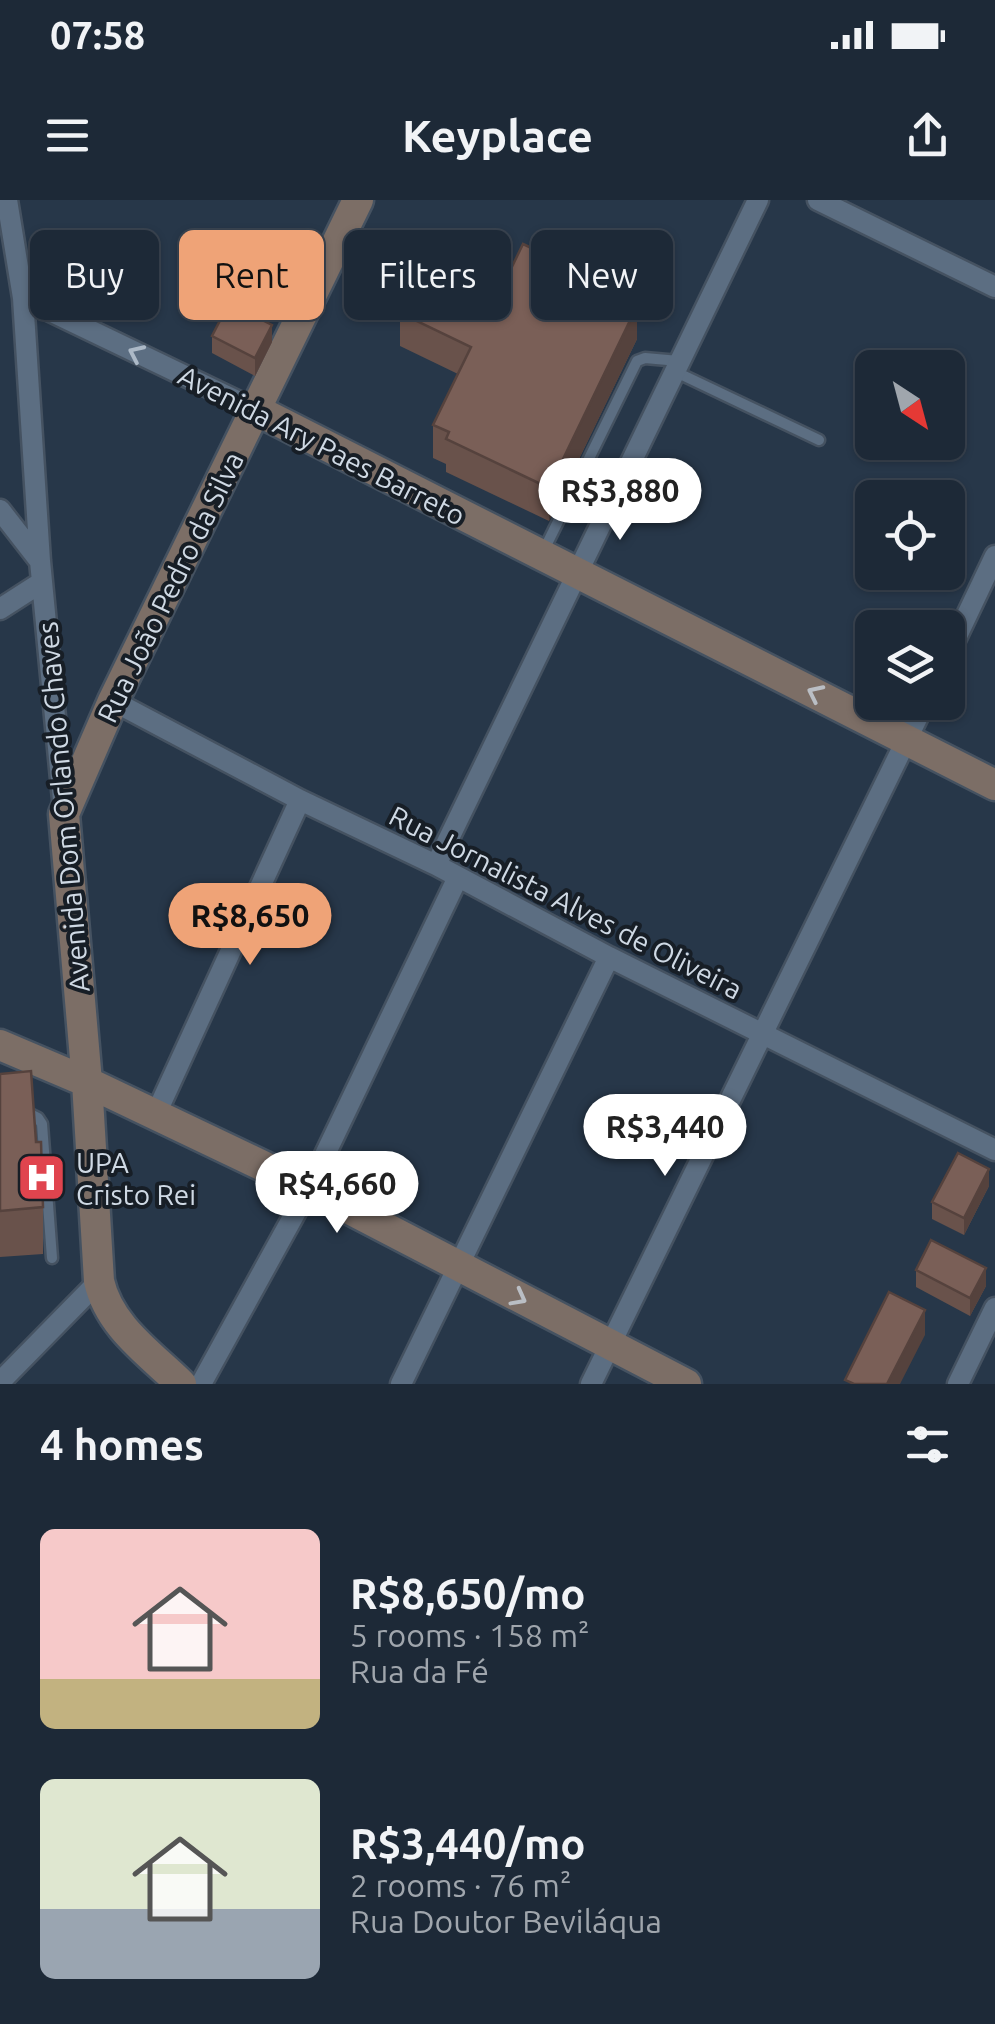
<!DOCTYPE html>
<meta charset="utf-8">
<style>
:root{--surface:#1d2937;--page:#25313f;--text:#f1f3f6;--muted:#a0a6ad;--line:#3b4552;--accent:#efa377}
body{margin:0;font-family:Ubuntu,sans-serif;background:var(--page);color:var(--text);height:100vh;display:flex;flex-direction:column;font-size:38px;white-space:nowrap}
*{box-sizing:border-box;margin:0}
p{font-size:32px;color:var(--muted)}
.icon{flex:none;width:55px;height:55px;fill:none;stroke:currentColor;stroke-width:2;stroke-linecap:round;stroke-linejoin:round}
.map{position:relative;height:1184px;overflow:hidden}
.panel{display:flex;flex-direction:column;background:var(--surface);flex:1}
.panel>*{flex:none}
.hud{position:absolute;left:30px;top:30px;width:935px;height:90px;display:flex;gap:20px}
.needle{width:65px;rotate:144deg}
.controls{position:absolute;left:855px;top:150px;display:grid;gap:20px}
.controls a{display:grid;place-items:center;width:110px;height:110px;border-radius:15px;background:var(--surface);box-shadow:0 2px 8px #0004,0 0 0 2px var(--line);font-size:50px}
.price{position:absolute;translate:-50% -85px;padding:0 22px;border-radius:35px;background:#fff;color:#222;font-size:32px;line-height:65px;filter:drop-shadow(0 2px 5px #0008)}
.price::after{content:'';position:absolute;left:50%;top:60px;width:30px;height:22px;margin-left:-15px;background:inherit;clip-path:polygon(0 0,100% 0,50% 100%)}
.price.on{background:var(--accent);color:#111}
ul{padding:0;list-style:none}
li{display:flex;align-items:center;gap:30px;height:250px;padding:0 40px}
li span{display:grid;place-items:center;flex:none;width:280px;height:200px;border-radius:15px;color:#555}
li>.icon{margin-inline-start:auto}
span .icon{width:120px;height:120px;fill:#fffc;stroke-width:1}
li b{font-size:42px}
h2{display:flex;justify-content:space-between;align-items:center;height:120px;padding:0 40px;font-size:42px}
.pill{padding:0 35px;border-radius:15px;background:var(--surface);box-shadow:0 2px 8px #0004,0 0 0 2px var(--line);font-size:35px;line-height:90px}
.pill.on{background:var(--accent);color:#111}
.status{display:flex;justify-content:space-between;align-items:center;height:70px;padding:0 50px;background:var(--surface);direction:ltr}
.status svg{height:28px;fill:currentColor}
header{display:flex;justify-content:space-between;align-items:center;height:130px;padding:0 40px;background:var(--surface);font-size:45px;font-weight:700}
.map>svg:first-child{display:block}
</style>
<div class="status"><b>07:58</b><svg viewBox="0 0 49 12"><path d="M0 12V9h3v3zM5 12V6h3v6zM10 12V3h3v9zM15 12V0h3v12zM26 1h20v11H26zM47 4h2v5h-2z"/></svg></div>
<header><svg class="icon" aria-label="menu" viewBox="0 0 24 24"><path d="M4 6h16M4 12h16M4 18h16"/></svg>Keyplace<svg class="icon" aria-label="share" viewBox="0 0 24 24"><path d="M12 15V3M7 8l5-5 5 5M5 13v7h14v-7"/></svg></header>
<div class="map">
<svg width="995" height="1184" viewBox="0 0 995 1184">
<rect width="100%" height="100%" fill="#273749"/>
<g fill="none" stroke-linecap="round" stroke-linejoin="round">
<defs>
<path id="lane" d="M676 172 819 240
M542 354 637 161 645 158 679 161
M0 899 38 918 42 924 52 1058"/>
<path id="street" d="M7 0 23 98 40 361 64 610
M818 0 995 87
M23 98 256 210
M0 310 39 360
M0 409 42 382
M948 455 995 356
M113 501 300 600 436 665 609 757 995 950
M436 665 758 0
M155 916 300 600
M0 1182 99 1081
M201 1184 309 988 458 677
M401 1184 609 757
M591 1184 925 502
M958 1184 995 1108"/>
<path id="secondary" d="M256 210 995 585
M0 845 87 882 309 988 686 1184
M181 1184C149 1153 109 1126 99 1081L87 882 64 614 113 501 358 0"/>
</defs>
<use href="#lane" stroke="#455261" stroke-width="15"/>
<use href="#street" stroke="#455261" stroke-width="25"/>
<use href="#secondary" stroke="#455261" stroke-width="35"/>
<use href="#lane" stroke="#5c6e82" stroke-width="10"/>
<use href="#street" stroke="#5c6e82" stroke-width="20"/>
<use href="#secondary" stroke="#7c6e66" stroke-width="30"/>
</g>
<path fill="#69524b" d="M546 63 637 139 549 321 446 272V264L433 258V225L458 174 400 146V113L490 112Z
M212 136 272 142 255 176 212 153Z
M0 874 36 942 43 1007V1054L0 1057Z
M989 986 964 1035 932 1019V1002Z
M916 1070 986 1086 970 1116 916 1087Z"/>
<path fill="#55423d" d="M637 106V139L549 321V288Z
M272 125V142L255 176V158Z
M989 969V986L964 1035V1018Z
M986 1068V1086L970 1116V1098Z
M925 1110V1135L900 1184H887Z"/>
<path fill="#7a5f57" stroke="#55423d" stroke-width="2.5" d="M523 44 546 55 544 62 637 106 549 288 446 239 449 232 433 225 471 147 400 113 417 78 490 112Z
M229 103 272 125 255 158 212 136Z
M31 871 36 942H41L43 1007 0 1011V874Z
M958 953 989 969 964 1018 932 1002Z
M931 1040 986 1068 970 1098 916 1070Z
M889 1092 925 1110 887 1184H854L845 1180Z"/>
<defs><path id="oneway-chevron" d="M-2-3.5L2.5 0L-2 3.5" fill="none" stroke-width="1.6" stroke-linecap="round" stroke-linejoin="round" transform="scale(2.5)"/></defs>
<use stroke="#acb9c7" href="#oneway-chevron" transform="translate(136 153) rotate(-155)"/>
<g stroke="#babec4">
<use href="#oneway-chevron" transform="translate(815 493) rotate(-154)"/>
<use href="#oneway-chevron" transform="translate(519 1098) rotate(28)"/>
</g>
<defs>
<symbol id="hospital-square" viewBox="-11 -11 22 22"><rect x="-9" y="-9" width="18" height="18" rx="4" fill="#e0444e" stroke="#171e26"/><path d="M-5-5h3v3.5h4V-5h3V5h-3V1.5h-4V5h-3Z" fill="#fff"/></symbol>
</defs>
<g fill-rule="evenodd">
<use href="#hospital-square" x="14" y="950" width="55" height="55"/>
</g>
<g text-anchor="middle" dominant-baseline="central" stroke-width="8" stroke-linejoin="round" paint-order="stroke">
<g font-size="28" fill="#cfd9e4" stroke="#171e26">
<text transform="translate(322 245) rotate(27)">Avenida Ary Paes Barreto</text>
<text transform="translate(170 387) rotate(-64)">Rua João Pedro da Silva</text>
<text transform="translate(63 607) rotate(-95)">Avenida Dom Orlando Chaves</text>
<text transform="translate(566 702) rotate(27)">Rua Jornalista Alves de Oliveira</text>
</g>
<g font-size="28" fill="#cfd9e4" stroke="#171e26" text-anchor="start">
<text x="76" y="962">UPA<tspan x="76" dy="32">Cristo Rei</tspan></text>
</g>
</g>
</svg>
<div class="controls">
<a><svg class="needle" viewBox="-14 -14 28 28"><path d="M0-13l5 13h-10z" fill="#e53935"/><path d="M0 13l5-13h-10z" fill="#a0a6ad"/></svg></a>
<a><svg class="icon" aria-label="locate" viewBox="0 0 24 24"><circle cx="12" cy="12" r="6"/><path d="M12 2v4M12 18v4M2 12h4M18 12h4"/></svg></a>
<a><svg class="icon" aria-label="layers" viewBox="0 0 24 24"><path d="M12 4l9 5-9 5-9-5zM3 14l9 5 9-5"/></svg></a>
</div>
<b class="price" style="left:620px;top:343px">R$3,880</b>
<b class="price on" style="left:250px;top:768px">R$8,650</b>
<b class="price" style="left:665px;top:979px">R$3,440</b>
<b class="price" style="left:337px;top:1036px">R$4,660</b>
<div class="hud">
<a class="pill">Buy</a>
<a class="pill on">Rent</a>
<a class="pill">Filters</a>
<a class="pill">New</a>
</div>
</div>
<section class="panel">
<h2>4 homes<svg class="icon" aria-label="filters" viewBox="0 0 24 24"><path d="M4 7h16M4 17h16"/><circle cx="9" cy="7" r="2"/><circle cx="15" cy="17" r="2"/></svg></h2>
<ul>
<li><span style="background:linear-gradient(#f6c9c9 75%,#c2b280 0)"><svg class="icon" aria-label="home" viewBox="0 0 24 24"><path d="M3 11l9-7 9 7M6 9v11h12V9"/></svg></span><div><b>R$8,650/mo</b><p>5 rooms · 158 m²</p><p>Rua da Fé</p></div></li>
<li><span style="background:linear-gradient(#dfe7d0 65%,#9aa5b1 0)"><svg class="icon" aria-label="home" viewBox="0 0 24 24"><path d="M3 11l9-7 9 7M6 9v11h12V9"/></svg></span><div><b>R$3,440/mo</b><p>2 rooms · 76 m²</p><p>Rua Doutor Beviláqua</p></div></li>
</ul>
</section>
